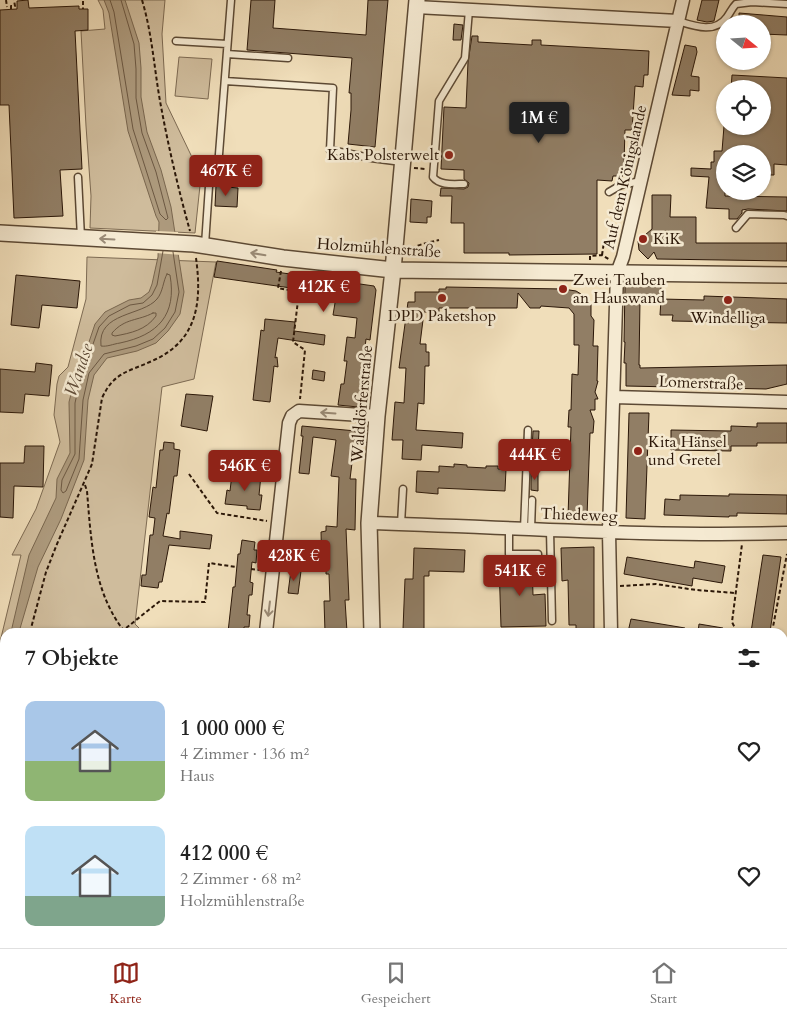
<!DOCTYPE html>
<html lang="de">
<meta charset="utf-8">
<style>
:root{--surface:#fff;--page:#f2f2f2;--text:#222;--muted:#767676;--line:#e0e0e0;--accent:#8f2418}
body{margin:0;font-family:Cardo,serif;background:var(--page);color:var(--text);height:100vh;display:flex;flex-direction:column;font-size:19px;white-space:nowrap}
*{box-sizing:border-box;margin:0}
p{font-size:16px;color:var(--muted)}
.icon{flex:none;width:28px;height:28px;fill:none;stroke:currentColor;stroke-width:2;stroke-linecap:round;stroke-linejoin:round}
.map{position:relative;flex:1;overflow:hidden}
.drawer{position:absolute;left:0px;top:628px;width:788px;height:321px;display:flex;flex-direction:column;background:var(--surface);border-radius:15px 15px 0 0;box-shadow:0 1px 4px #0004}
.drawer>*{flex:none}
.needle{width:32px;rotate:108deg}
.controls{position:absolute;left:716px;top:15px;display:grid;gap:10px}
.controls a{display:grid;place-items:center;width:55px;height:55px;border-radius:50%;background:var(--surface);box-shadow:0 1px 4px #0004;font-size:25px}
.price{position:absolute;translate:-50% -42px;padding:0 11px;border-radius:5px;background:var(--accent);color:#fff;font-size:16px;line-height:32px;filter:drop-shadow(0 1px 2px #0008)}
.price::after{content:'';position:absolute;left:50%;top:30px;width:15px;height:11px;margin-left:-8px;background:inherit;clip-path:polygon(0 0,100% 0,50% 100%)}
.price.current{background:#222;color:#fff}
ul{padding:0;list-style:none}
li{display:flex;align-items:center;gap:15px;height:125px;padding:0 25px}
li span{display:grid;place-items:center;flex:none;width:140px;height:100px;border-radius:10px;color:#555}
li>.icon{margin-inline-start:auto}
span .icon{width:60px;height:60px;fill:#fffc;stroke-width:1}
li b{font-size:21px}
h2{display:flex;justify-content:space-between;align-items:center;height:60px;padding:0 25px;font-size:21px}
.tabs{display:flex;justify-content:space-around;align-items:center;height:70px;border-top:1px solid var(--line);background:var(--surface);font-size:14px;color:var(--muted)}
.tabs a{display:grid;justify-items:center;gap:2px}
.tabs .current{color:var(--accent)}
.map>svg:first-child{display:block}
</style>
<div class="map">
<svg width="787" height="948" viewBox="0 0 787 948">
<rect width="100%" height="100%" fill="#f0deba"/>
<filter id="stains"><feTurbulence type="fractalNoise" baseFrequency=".004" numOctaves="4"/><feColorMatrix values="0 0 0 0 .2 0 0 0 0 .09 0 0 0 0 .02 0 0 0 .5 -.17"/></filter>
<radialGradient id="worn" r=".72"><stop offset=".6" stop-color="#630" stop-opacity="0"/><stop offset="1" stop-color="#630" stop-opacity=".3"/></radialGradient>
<path fill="#cfbc9c" stroke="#7d6a52" d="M98 0H165L162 34 166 103 201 176 195 233 90 228 91 196 86 126 81 31 105 29 103 10Z
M179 57 212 59 208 99 175 96Z
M87 257 216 262 194 379 162 387 135 624 143 632H5V715H0V642L21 555H12L36 509 60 442 54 415 57 384 59 376 68 367 86 299Z
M0 742H5V944H202V948H0Z"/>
<path fill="#ad9a7d" stroke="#79664e" d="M104 0H125L139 43 141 68V97L147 132 161 170 171 207 184 292 180 314 168 331 156 343 137 351 107 358 94 375 88 400 84 460 61 519 38 567 19 632H11L29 555 56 498 57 479 70 453 69 402 78 366 88 345 95 324 105 312 129 300 141 298 149 292 152 284 158 257 159 222 156 216 128 131 109 13Z
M5 660V700L0 719V680Z"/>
<path fill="#f0deba" d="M156 231 178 232 181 255 156 253Z"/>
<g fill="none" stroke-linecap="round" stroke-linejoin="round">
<path stroke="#6c5842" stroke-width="1" d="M110 0 114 12 133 129 160 214 166 220 168 218 156 172 142 133 136 98V69L134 44 121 0
M163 251 157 285 152 295 143 303 130 305 109 316 99 327 92 347 83 367 75 403V454L62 480 61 490 63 493 66 491 79 459 83 400 89 373 104 354 136 346 153 339 165 328 175 312 179 292 173 252
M167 274 170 275C177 315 158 335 120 343 113 344 107 347 101 346 97 312 143 316 157 299 163 292 163 281 167 274Z
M153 313H156V316C146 330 131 333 115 336L112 335V333C125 318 138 321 153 313Z"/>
</g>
<path fill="#917e65" stroke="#2b1708" d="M28 0 29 8 79 6V9H88V30L75 31 82 169 60 170 63 216 14 218 9 105H0V10L17 9V1Z
M251 0H275L273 28 366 35 368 0H388L375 147 348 144 351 110V93H349L352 58 247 50Z
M702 0H719L714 21 707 22 697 20Z
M739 13 787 17V35L762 34V24H739Z
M454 24 463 25 461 40H453Z
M472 36H478V42L532 45V40H541V45L649 51 648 75H644L643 87 635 86 632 130H625L624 162H630L629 172H623V176H613L612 181 597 180V254L509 255V253H464V223H451L452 196H440L441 188 464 189 468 187 469 183 464 179V170L441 169 444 107 466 108 468 62Z
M685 45 696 47 697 52 691 76 699 77V91L690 90V96L672 95Z
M732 75 787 78V165L774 164V175H762V154H725V196L787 197V211L748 209 742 210V213L737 219H729V209L706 208 709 177 691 176V168L711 169V162H714V151H722L724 126H762V89H731Z
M216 186 238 188 237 207 215 206Z
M652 195H671L670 217H696V243H787V261L657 259 654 252 648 259 639 250 638 241 652 229Z
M411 199 432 201 431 217H427V223L410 222Z
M217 261 277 270 276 272 374 286 376 290 370 340 366 339 358 407 338 405 341 384H344L347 361H344L347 337 355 338 357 318 333 315 336 297 312 293V291L214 277Z
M16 275 80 281 77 308 42 305 39 328 11 325Z
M625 286H661V299L640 300 639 365H640V368L787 365V384L766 389 626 386V363H624L625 342H624Z
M446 287 563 289 576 291 581 294 591 304V316L594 320 593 346H598L597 381H598L595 392 598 399H595V410H590L594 421 593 433H590L587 517H568L571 427H568L569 410H571L572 374 578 375 579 345H574V314L569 308 541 306 540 308H530L518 293 517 308H439V312H424L420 344H426V352H429V366H425L424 404 418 403 416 430 463 433 462 448 422 445 421 460 402 459 403 440H392L395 402 404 403 406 368H399L408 302H415V292H439V289H446Z
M704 296 787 299V323L672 321 673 315H660L661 299 704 300Z
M265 319 295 322 294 331 325 335 324 345 278 338 275 358 277 357 278 367 274 366 270 402 253 400 261 330 264 331Z
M36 363 52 365 49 396 25 394 23 413 0 412V369L35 372Z
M313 370 325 372 324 381 312 379Z
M186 394 213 396 207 431 181 426Z
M629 413H649L645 519 626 518Z
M757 423H787V443H757V446H731V451L671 450V430L731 431V426L757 427Z
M302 426 356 431 350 479H356L355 530 346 529 349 600H345L347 632H325L324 601H330L329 574H326V570H322L321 532 326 531V526L337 527 339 477 331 476 336 440 313 437 309 474 299 473 303 436H301Z
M533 431H539L538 450H532Z
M164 442 174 443V449L180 450 177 476H174L169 514 167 513 163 536 180 539V531L212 535 210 549 169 545 162 582H159L158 588 141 586 142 575H146L150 535H153L155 518 149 517 153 487 156 488 160 450H163Z
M25 446H44L43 487 14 486 13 518 0 517V463H24Z
M454 464 467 465V467L486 468V466H498V469H506L505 491 438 488V494L416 492 417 471 439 472V466L454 467Z
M531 472H538V491L531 490Z
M249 473 261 475 259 495H262L260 510 247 509V506L225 504 227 490 230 491 232 474 249 476Z
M729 494 787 495V514L737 513V516H729V517L664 515 665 499 680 500V495L729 496Z
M242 540 255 542 254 550H257L256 563 252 562 250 582 253 583 252 595H249L247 615H250L249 627H244V632H228L233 587H235L238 554H240Z
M594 547V632H576V625H569L568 580 562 581 561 548Z
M414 548 465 550 464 572 429 571V576H424V630L403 629 405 579H413Z
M763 555 781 557 770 632H751Z
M627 557 694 568 695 561 725 566 722 583 693 578 692 586 624 574Z
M532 562 533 595 545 594 546 626 501 627 499 563Z
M291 570 301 571 298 594 288 593Z
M631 619 685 628V632H628Z
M699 624 723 628V632H698Z"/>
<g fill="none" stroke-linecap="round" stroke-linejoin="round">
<defs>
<path id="service" d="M678 21C694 26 715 34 727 17 730 13 732 8 736 4L752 2 787 4
M176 41 227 44
M227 54 288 58
M225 81 333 88 330 150 371 158 402 162
M78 177 81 238
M464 184C454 184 440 186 433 177L439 101 465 58 469 10
M609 192 621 185 641 181
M736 228 748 214 784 215 787 216
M205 245 209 186 218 167 231 0
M401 524 403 489
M509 528V554H538V579
M524 529 528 430
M531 529 532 500
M550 530 552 621"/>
<path id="minor" d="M416 7 678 21
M614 397 787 402
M369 523C509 527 648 537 787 533
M266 632 289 423 292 416 299 411 377 416
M611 632 609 532 617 273 623 257 683 0
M0 727 5 728
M782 798H787"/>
<path id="tertiary" d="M0 233 194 244 283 258 393 270 787 275
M372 632 369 523 377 416 393 270 417 0
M380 944V948"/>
</defs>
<use href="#service" stroke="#5c4934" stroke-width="9"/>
<use href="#minor" stroke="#5c4934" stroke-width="15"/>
<use href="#tertiary" stroke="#5c4934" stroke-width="18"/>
<path stroke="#2b1708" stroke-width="2" stroke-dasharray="4 2.5" stroke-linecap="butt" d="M6 0 7 7
M142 0C152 33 154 67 160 101 168 145 178 188 190 231
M83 1V9
M11 9V6H15L14 0
M414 168 425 169
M407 253C415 244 428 243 439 240
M602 255 604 242
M590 260V256L602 255 610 260
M281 271 278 288 299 292 293 342 305 350 300 399
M189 474 217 513 267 521
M85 485 87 491C91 539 93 593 125 632
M251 569 261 570
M620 586 656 584 696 590 735 593
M30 632 46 572 57 544 92 464 102 398C114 372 128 372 152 361 198 341 202 302 196 258
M121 632 160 601 205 602 209 563 236 567
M737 632 732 622 742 544
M772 632 787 554
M782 637 787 636
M782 670 787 671
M0 782 5 763
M0 854H5
M0 917 5 918
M50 944 54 948
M19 948 21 944
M205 948V944"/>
<use href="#service" stroke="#f5ead2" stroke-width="6"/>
<use href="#minor" stroke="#f5ead2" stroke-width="12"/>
<use href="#tertiary" stroke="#f5ead2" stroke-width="15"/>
</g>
<defs><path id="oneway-shaft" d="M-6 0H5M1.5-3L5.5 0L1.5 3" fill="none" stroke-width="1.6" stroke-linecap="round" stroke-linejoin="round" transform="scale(1.25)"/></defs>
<g stroke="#9a8b77">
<use href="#oneway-shaft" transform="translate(107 239) rotate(-177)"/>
<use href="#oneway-shaft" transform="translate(258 254) rotate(-171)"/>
<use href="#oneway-shaft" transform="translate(328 413) rotate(-176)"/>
<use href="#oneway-shaft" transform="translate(269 609) rotate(97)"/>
</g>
<g fill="#8f2418" stroke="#f5ead2" stroke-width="2">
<circle cx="449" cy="155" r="5"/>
<circle cx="643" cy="239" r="5"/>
<circle cx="563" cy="289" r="5"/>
<circle cx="442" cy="298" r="5"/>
<circle cx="728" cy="300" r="5"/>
<circle cx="638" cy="451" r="5"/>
</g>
<g text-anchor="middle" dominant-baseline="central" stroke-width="5" stroke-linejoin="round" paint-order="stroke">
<g font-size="16" fill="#2b1708" stroke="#f5ead2" text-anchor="start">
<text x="439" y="155" text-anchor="end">Kabs Polsterwelt</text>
<text x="653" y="239">KiK</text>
<text x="573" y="280">Zwei Tauben<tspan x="573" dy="18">an Hauswand</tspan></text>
<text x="442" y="316" text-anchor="middle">DPD Paketshop</text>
<text x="728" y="318" text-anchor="middle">Windelliga</text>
<text x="648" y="442">Kita Hänsel<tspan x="648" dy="18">und Gretel</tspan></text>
</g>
<g font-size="16" fill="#2b1708" stroke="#f5ead2">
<text transform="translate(625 177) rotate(-77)">Auf dem Königslande</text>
<text transform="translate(379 248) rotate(4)">Holzmühlenstraße</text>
<text transform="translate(701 383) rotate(2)">Lomerstraße</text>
<text transform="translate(362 404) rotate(-85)">Walddörferstraße</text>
<text transform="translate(579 515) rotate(2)">Thiedeweg</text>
</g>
<g font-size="18" font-style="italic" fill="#5f4b37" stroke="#f5ead2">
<text transform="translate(79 370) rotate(-71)">Wandse</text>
</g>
</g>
<rect width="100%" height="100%" filter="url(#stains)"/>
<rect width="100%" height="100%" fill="url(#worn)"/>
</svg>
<div class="controls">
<a><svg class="needle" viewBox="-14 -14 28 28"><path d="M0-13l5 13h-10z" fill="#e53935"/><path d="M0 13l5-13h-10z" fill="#767676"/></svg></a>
<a><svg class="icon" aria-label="locate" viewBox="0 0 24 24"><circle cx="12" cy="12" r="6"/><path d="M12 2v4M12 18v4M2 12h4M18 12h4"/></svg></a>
<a><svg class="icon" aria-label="layers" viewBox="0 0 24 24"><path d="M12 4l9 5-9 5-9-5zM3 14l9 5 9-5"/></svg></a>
</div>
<b class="price current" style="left:539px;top:144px">1M €</b>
<b class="price" style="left:226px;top:197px">467K €</b>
<b class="price" style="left:324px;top:313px">412K €</b>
<b class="price" style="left:535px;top:481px">444K €</b>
<b class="price" style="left:245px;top:492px">546K €</b>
<b class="price" style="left:294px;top:582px">428K €</b>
<b class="price" style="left:520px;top:597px">541K €</b>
<section class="drawer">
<h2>7 Objekte<svg class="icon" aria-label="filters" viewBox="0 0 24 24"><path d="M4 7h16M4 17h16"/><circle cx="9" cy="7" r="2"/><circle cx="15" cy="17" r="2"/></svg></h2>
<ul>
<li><span style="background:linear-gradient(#a9c7e8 60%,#8fb573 0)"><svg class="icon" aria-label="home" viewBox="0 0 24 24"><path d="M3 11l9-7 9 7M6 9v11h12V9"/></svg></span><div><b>1 000 000 €</b><p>4 Zimmer · 136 m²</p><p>Haus</p></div><svg class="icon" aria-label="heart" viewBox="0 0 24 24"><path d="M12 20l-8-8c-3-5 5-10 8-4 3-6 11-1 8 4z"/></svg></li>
<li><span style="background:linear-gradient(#bfe0f5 70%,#7fa58c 0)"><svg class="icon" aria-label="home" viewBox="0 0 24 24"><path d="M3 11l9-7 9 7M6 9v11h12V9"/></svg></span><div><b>412 000 €</b><p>2 Zimmer · 68 m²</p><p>Holzmühlenstraße</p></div><svg class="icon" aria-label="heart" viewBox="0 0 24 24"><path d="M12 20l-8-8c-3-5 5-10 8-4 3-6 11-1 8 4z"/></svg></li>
</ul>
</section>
</div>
<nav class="tabs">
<a class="current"><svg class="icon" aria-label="map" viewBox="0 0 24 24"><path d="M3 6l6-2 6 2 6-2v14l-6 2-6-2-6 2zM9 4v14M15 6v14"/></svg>Karte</a>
<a><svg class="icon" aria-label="saved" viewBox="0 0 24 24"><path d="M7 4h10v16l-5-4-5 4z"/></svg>Gespeichert</a>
<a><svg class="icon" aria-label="home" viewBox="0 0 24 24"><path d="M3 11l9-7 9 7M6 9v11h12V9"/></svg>Start</a>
</nav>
